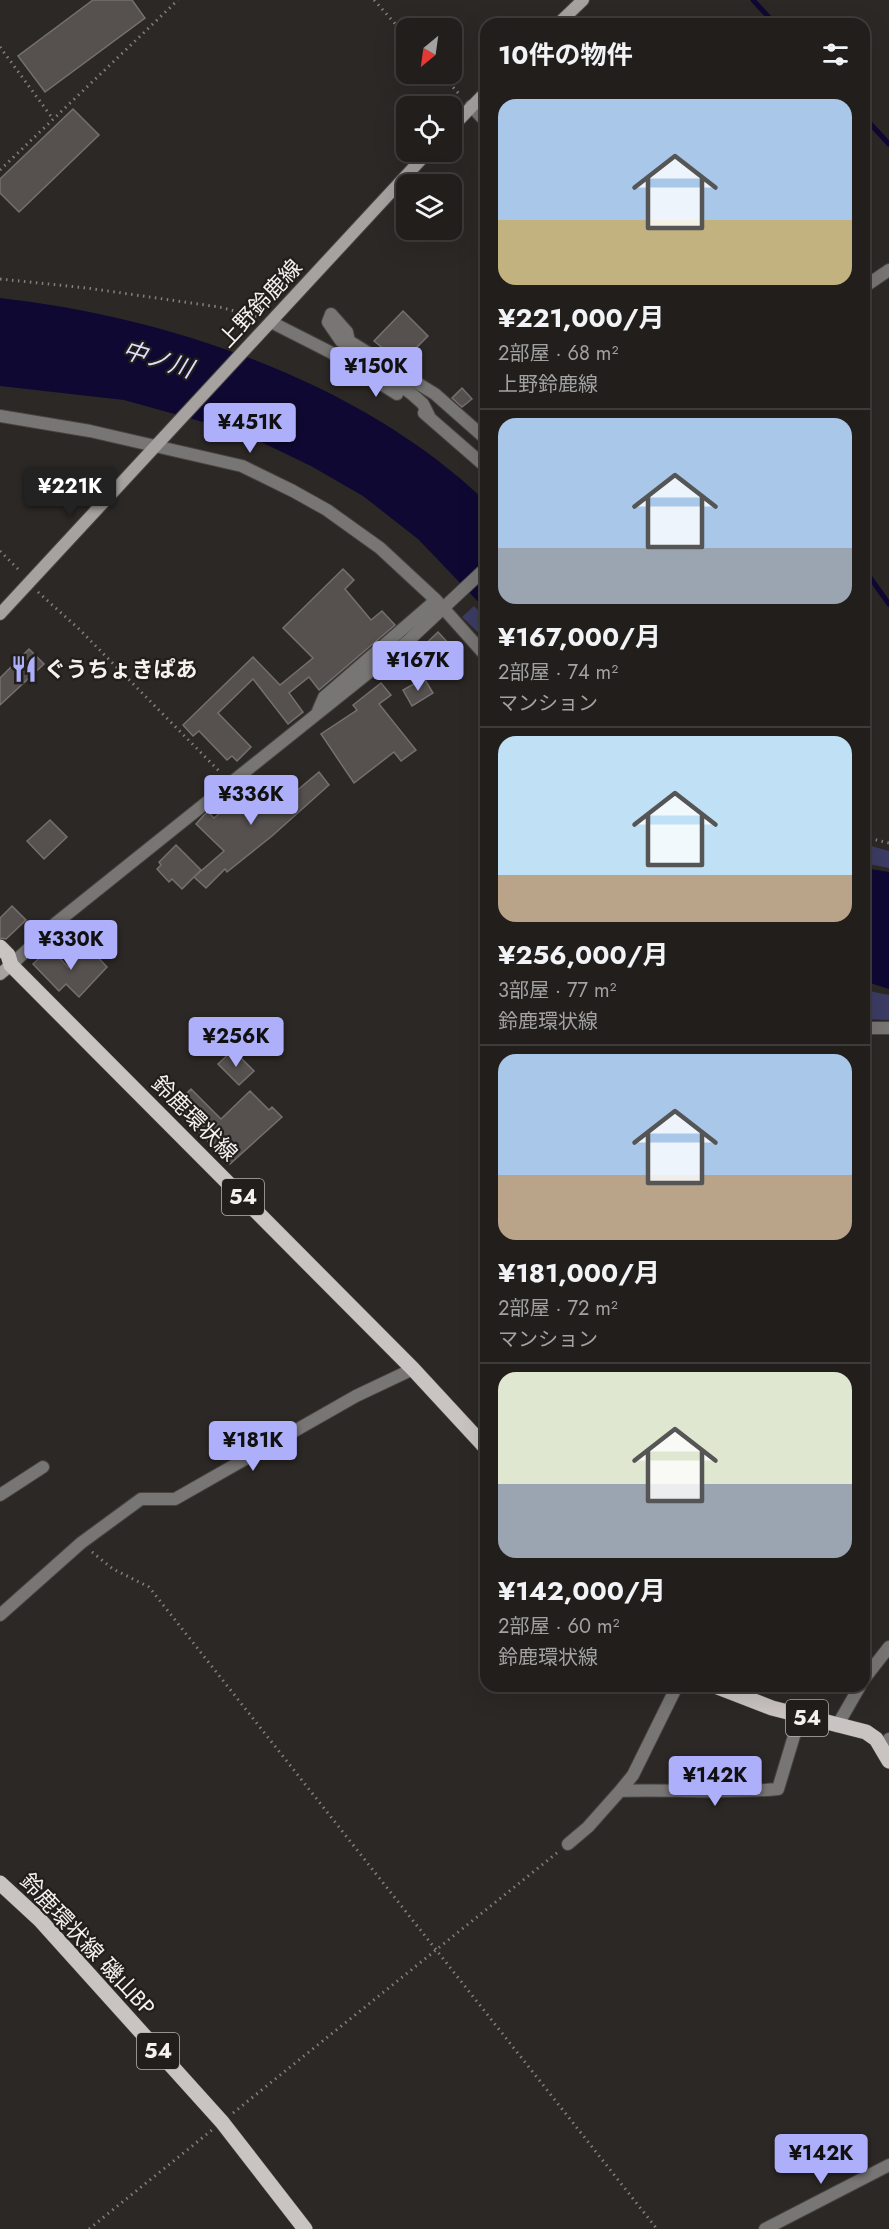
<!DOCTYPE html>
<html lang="ja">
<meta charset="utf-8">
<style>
:root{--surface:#211e1c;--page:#292725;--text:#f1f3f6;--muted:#a2a2a3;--line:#3e3c3b;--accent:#adaffb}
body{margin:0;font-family:Jost,"Noto Sans JP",sans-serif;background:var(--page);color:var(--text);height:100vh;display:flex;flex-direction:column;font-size:22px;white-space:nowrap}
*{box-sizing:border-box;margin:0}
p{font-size:20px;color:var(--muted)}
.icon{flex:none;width:33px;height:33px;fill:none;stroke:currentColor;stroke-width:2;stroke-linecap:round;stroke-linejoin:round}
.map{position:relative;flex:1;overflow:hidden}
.sheet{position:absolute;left:480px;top:18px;width:390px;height:1674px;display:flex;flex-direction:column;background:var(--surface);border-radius:18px;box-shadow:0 6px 24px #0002,0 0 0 2px var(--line)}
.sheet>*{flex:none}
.needle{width:39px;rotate:209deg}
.buttons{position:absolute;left:396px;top:18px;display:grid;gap:12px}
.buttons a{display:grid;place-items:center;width:66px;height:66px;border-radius:12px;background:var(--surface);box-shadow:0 6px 24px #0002,0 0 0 2px var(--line);font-size:30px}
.price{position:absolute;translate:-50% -51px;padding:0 14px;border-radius:6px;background:var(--accent);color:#111;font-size:20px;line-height:39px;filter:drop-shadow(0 2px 3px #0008)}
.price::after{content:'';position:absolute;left:50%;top:36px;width:18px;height:14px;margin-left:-9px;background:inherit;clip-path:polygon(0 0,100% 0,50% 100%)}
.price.selected{background:#222;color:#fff}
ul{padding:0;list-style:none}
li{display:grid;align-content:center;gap:12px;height:318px;padding:0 18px}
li+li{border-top:2px solid var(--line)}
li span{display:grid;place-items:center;height:186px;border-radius:18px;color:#555}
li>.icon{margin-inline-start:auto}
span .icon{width:108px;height:108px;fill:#fffc;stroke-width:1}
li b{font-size:26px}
h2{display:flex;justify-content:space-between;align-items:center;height:72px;padding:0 18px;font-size:26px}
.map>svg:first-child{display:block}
</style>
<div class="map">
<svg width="889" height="2229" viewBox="0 0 889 2229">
<rect width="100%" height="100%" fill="#2c2825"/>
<path fill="#3c3c64" d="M474 606 486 619V640L462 617Z
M864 844 889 851V868L864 863Z
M864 990 889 995V1020L864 1019Z"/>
<path fill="#0f0832" d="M0 298C169 317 362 382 486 502V610L418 539 363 496 311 466 259 441 221 427 124 400 0 386Z
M864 868 889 872V989L864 981Z"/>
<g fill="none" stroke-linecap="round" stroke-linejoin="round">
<path stroke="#0f0832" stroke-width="5" d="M753 0 775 24
M864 117 889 144
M864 569 889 604"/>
</g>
<path fill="#56514e" stroke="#75706e" stroke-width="1.5" d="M93 0H132L145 18 45 92 18 56Z
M73 109 99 135 19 212 0 193V179Z
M403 311 428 336 401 363 374 341Z
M462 388 472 399 462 407 452 398Z
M343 569 354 580 345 589 371 620 382 611 395 625 319 690 309 677 289 693 303 712 288 724 253 679 218 713 251 747 237 761 232 756 227 760 199 731 193 736 183 725 253 657 280 685 313 658 283 628Z
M438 632 450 645 427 667 415 654Z
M29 649 44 664 0 705V678Z
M424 678 433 693 412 706 403 690Z
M381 683 391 695 379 704 416 750 401 761 394 752 354 783 321 734 357 710 353 705Z
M319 772 329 785 272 836 227 872 225 869 206 888 194 877 224 851 196 824 204 815 208 812 214 818 248 789 270 813Z
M50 820 67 837 44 859 27 841Z
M176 845 201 870 182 889 172 879 169 882 157 869 161 865 159 862Z
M12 906 26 920 6 939 0 938V918Z
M50 948 68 967 89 948 107 967 79 997 66 984 59 991 33 964Z
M233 1050 254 1071 239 1085 218 1064Z
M191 1089 221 1119 250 1091 269 1110 272 1107 282 1117 230 1164 174 1106Z"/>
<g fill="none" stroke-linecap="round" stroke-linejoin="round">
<defs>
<path id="street" d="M471 106 486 122
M864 287 889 270
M271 322 330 352 397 394
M424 413 486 467
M0 416 90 431 242 466 293 491 327 510 380 548 436 600 486 656
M429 416 423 404 413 395 341 341 328 322 331 314 347 332 349 341 435 394 486 439
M318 711 324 697 436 600
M11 965 56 923 408 641 486 568
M864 1028H889
M0 1495 43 1467
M0 1615 81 1543 141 1499H175L356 1396 413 1369
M864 1679 889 1647
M837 1726 860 1686
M881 1748 889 1739
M620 1791 633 1775 677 1686
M568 1844 588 1827 620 1791C673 1789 725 1794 778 1789L800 1716
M765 2229 889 2165"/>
<path id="secondary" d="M558 24 583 0
M452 127 486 92
M0 614 428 152
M0 974 11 965"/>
<path id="primary" d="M0 947 8 955 11 965 413 1369 486 1448
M715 1686 772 1708 866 1732 876 1739 889 1761
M0 1883 40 1920 222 2122 305 2229"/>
</defs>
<use href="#street" stroke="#484441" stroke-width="14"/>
<use href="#secondary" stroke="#484441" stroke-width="14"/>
<use href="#primary" stroke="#484441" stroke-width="16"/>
<path stroke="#837f7c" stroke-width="3" stroke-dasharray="1.5 4.5" stroke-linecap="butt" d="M374 0 406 36
M0 47 53 119
M441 74 461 96
M0 170 178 0
M0 279 87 288 219 307 258 317
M0 551 20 571
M38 592 80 630 221 773
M864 837 889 843
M92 1552 113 1569 149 1587 657 2229
M233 2113 558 1852
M89 2229 212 2130"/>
<use href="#street" stroke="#787675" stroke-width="12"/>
<use href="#secondary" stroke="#a6a2a0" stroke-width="12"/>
<use href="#primary" stroke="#c9c4c1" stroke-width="15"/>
</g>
<defs>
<symbol id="restaurant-bare" viewBox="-9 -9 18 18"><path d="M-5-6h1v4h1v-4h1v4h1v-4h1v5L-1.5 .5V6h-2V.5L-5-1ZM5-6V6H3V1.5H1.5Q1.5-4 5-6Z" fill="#adaffb" stroke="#221e1c" stroke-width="2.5" paint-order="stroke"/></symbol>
</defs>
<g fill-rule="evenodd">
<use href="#restaurant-bare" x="5" y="650" width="38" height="38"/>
</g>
<g text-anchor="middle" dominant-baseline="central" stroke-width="4.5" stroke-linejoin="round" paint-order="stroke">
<g fill="#221e1c" stroke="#b5b2b0" stroke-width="1.5">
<rect x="222" y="1179" width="42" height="36" rx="4.5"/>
<rect x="786" y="1700" width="42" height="36" rx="4.5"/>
<rect x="137" y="2033" width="42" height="36" rx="4.5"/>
</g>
<g font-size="21" font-weight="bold" fill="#f4f1ef">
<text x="243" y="1197">54</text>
<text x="807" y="1718">54</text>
<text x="158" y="2051">54</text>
</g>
<g font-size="22" fill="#f4f1ef" stroke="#221e1c">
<text transform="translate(260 303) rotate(-47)">上野鈴鹿線</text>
<text transform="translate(195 1118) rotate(45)">鈴鹿環状線</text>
<text transform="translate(88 1944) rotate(47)">鈴鹿環状線 磯山BP</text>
</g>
<g font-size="22" font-weight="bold" fill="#f4f1ef" stroke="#221e1c" text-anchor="start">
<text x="44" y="669">ぐうちょきぱあ</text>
</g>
<g font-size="24" font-style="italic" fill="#dddfff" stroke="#221e1c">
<text transform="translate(158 359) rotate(17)">中ノ川</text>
</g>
</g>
</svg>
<div class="buttons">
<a><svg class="needle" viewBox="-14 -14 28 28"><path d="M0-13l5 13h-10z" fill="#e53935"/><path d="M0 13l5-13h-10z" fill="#a2a2a3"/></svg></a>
<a><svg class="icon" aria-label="locate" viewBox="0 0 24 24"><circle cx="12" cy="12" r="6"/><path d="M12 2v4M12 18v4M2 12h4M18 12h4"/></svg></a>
<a><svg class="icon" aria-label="layers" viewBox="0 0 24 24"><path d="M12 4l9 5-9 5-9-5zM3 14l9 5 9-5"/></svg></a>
</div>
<b class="price" style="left:376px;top:398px">¥150K</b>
<b class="price" style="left:250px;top:454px">¥451K</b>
<b class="price selected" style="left:70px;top:518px">¥221K</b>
<b class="price" style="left:418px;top:692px">¥167K</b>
<b class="price" style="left:251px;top:826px">¥336K</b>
<b class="price" style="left:71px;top:971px">¥330K</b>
<b class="price" style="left:236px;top:1068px">¥256K</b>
<b class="price" style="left:253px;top:1472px">¥181K</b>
<b class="price" style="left:715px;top:1807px">¥142K</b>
<b class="price" style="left:821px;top:2185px">¥142K</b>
<section class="sheet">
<h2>10件の物件<svg class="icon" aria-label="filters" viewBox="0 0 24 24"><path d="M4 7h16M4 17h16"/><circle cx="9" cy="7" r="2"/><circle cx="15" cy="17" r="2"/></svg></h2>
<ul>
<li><span style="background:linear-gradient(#a9c7e8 65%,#c2b280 0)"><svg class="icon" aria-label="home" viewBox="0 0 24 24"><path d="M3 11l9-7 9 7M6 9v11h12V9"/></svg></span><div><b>¥221,000/月</b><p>2部屋 · 68 m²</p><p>上野鈴鹿線</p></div></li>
<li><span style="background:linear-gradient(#a9c7e8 70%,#9aa5b1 0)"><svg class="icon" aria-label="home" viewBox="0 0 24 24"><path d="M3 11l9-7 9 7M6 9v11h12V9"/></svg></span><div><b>¥167,000/月</b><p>2部屋 · 74 m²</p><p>マンション</p></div></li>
<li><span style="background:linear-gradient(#bfe0f5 75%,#b9a48a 0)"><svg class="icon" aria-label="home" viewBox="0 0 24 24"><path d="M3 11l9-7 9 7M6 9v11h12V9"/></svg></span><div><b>¥256,000/月</b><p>3部屋 · 77 m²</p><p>鈴鹿環状線</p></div></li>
<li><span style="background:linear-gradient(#a9c7e8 65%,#b9a48a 0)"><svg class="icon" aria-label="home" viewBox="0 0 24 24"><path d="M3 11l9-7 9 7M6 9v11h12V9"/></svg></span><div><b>¥181,000/月</b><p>2部屋 · 72 m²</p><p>マンション</p></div></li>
<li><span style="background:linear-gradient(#dfe7d0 60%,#9aa5b1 0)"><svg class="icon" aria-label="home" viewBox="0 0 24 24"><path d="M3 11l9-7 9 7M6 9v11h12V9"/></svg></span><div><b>¥142,000/月</b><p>2部屋 · 60 m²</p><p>鈴鹿環状線</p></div></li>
</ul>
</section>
</div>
